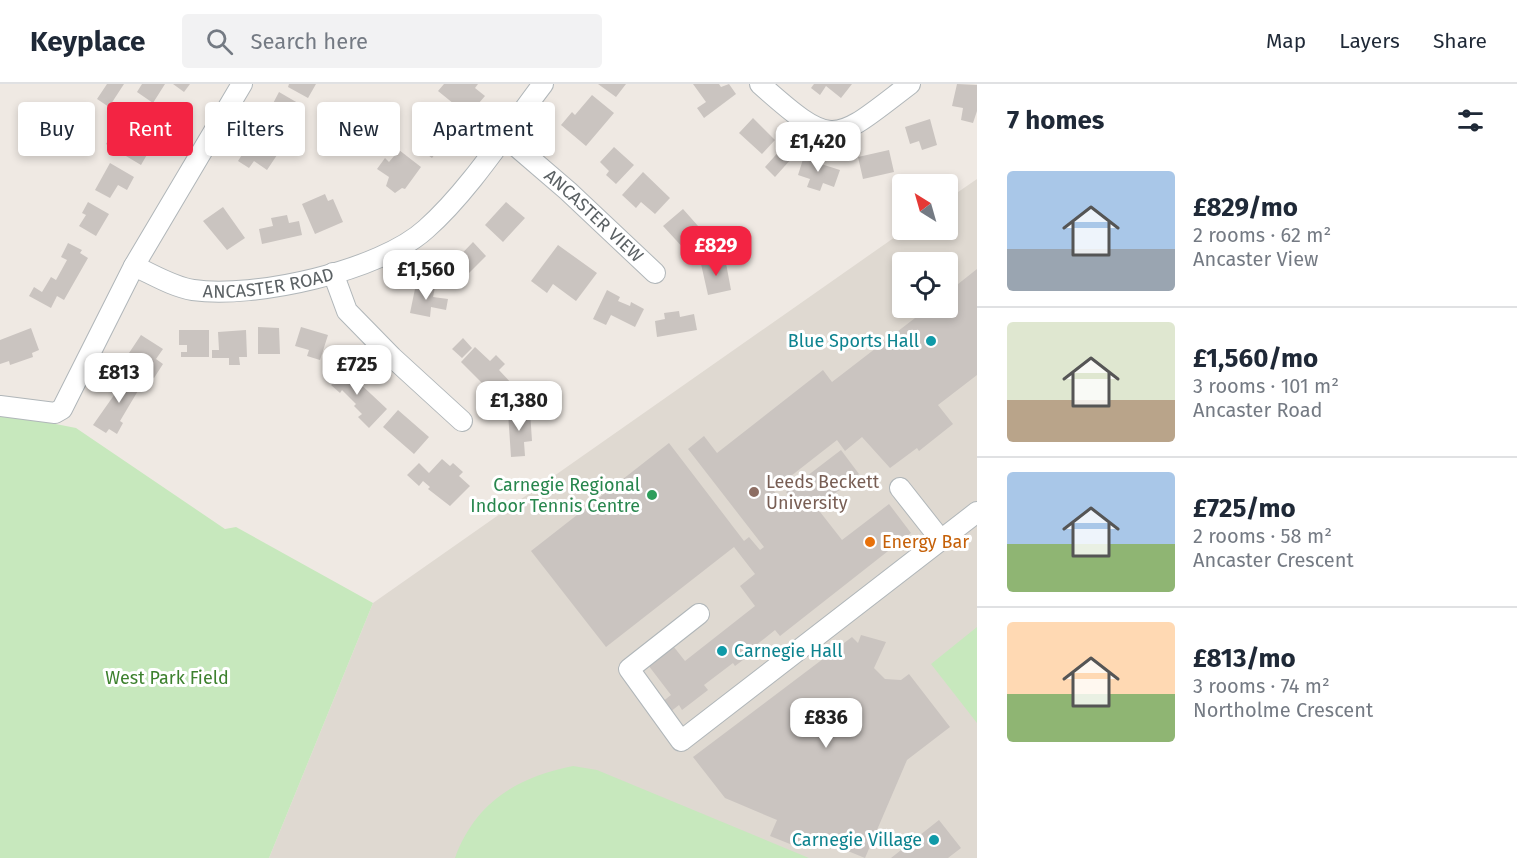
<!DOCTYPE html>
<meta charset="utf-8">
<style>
:root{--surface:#fff;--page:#f2f2f3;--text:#1f2937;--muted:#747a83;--line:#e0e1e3;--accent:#f32443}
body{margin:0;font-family:"Fira Sans",sans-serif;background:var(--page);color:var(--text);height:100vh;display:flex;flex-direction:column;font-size:22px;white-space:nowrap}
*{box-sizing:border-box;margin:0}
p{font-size:20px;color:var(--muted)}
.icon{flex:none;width:33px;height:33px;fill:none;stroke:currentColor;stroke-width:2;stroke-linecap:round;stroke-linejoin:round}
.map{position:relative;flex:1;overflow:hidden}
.side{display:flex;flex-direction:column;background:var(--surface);width:540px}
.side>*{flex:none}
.top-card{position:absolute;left:18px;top:18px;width:570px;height:54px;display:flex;gap:12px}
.needle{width:39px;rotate:323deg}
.buttons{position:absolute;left:892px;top:90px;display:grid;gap:12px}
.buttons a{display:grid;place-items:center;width:66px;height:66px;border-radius:6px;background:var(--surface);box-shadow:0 3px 9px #0003;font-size:30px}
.price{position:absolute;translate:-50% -51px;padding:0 14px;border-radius:12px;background:#fff;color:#222;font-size:20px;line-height:39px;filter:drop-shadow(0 2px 3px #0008)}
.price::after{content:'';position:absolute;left:50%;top:36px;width:18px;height:14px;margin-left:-9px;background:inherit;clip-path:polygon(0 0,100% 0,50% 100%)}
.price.active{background:var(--accent);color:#fff}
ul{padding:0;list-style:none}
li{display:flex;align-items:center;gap:18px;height:150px;padding:0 30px}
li+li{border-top:2px solid var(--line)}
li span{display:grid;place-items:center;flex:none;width:168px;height:120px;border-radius:6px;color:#555}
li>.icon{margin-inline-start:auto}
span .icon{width:72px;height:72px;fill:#fffc;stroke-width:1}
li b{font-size:26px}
h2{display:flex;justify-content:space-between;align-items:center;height:72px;padding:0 30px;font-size:26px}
.pill{padding:0 21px;border-radius:6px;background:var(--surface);box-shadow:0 3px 9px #0003;font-size:21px;line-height:54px}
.pill.active{background:var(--accent);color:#fff}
header{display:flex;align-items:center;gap:36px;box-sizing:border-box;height:84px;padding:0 30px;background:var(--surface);border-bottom:2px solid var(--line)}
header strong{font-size:28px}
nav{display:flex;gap:33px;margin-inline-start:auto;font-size:21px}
.search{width:420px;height:54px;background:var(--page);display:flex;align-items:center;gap:15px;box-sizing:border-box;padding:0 21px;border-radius:6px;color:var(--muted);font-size:22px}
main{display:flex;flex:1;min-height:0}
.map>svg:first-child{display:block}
</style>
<header>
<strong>Keyplace</strong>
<div class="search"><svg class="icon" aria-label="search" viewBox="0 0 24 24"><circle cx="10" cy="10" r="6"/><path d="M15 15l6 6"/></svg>Search here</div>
<nav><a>Map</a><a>Layers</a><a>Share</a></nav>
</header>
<main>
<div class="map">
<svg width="977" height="774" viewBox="0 0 977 774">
<rect width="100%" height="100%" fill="#efe9e3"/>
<path fill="#dfd9d1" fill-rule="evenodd" d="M977 95V774H269L373 519 905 146H948V115ZM903 178H948V224H903Z"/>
<path fill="#c7e8bd" d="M0 329 76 344 225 445 236 443 373 519 269 774H0Z
M977 543V639L931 580Z
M573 682 597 686 809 774H455C475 719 517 693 573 682Z"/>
<path fill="#cac4c0" d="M107 0H124L109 23 97 15Z
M142 0H165L153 19 137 8Z
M173 0H190L184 8Z
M289 0H316L308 14 288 3Z
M444 0H478L475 4 485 12 472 27 462 20 459 24 438 7Z
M598 0H626L616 13Z
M693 0H719L721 3 729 0 736 10 704 34 697 24 706 18Z
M814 0H852L841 14 826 2 820 11 811 4Z
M957 0 977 1V27L973 39 961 36 963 24 952 22Z
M279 8 303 22 291 44 267 31Z
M592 11 614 29 586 62 561 41 572 28 575 31Z
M128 23 163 43 141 81 106 60Z
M753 34 775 56 762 70 739 49Z
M930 35 937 61 922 66 919 57 910 60 905 43Z
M431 38 449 51 432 74 414 61Z
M254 52 279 68 267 86 254 77 249 84 238 77Z
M614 63 634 81 616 100 606 91 609 87 600 78Z
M782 64 792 74 775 93 765 83Z
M399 66 421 83 405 105 402 104 395 109 386 102 389 93 377 85 385 74 389 78Z
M889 66 894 88 863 95 858 73Z
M805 69 823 75 821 80 840 86 834 103 823 99 820 107 807 103 810 95 798 91Z
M110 79 134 93 127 106 118 101 110 114 95 106Z
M643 88 670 114 655 130 641 118 636 124 622 111Z
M325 110 328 117 333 115 343 138 315 150 302 120Z
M88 118 109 130 96 152 79 142 86 131 82 129Z
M506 118 525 134 503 158 485 141Z
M223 123 245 154 227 166 203 137Z
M683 125 706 151 687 168 663 142Z
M287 131 289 139 299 137 302 151 262 160 259 145 273 142 271 134Z
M473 158 486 172 462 196 449 183Z
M68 159 82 166 80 169 88 174 64 216 57 212 51 224 29 212 34 203 42 208 51 193 56 196 67 176 61 173Z
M558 161 597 189 576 217 553 200 547 209 531 197Z
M725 174 731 206 708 211 701 180Z
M977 185V291L938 321 953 340 919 367 917 364 890 384 862 353 845 367 837 356 773 406 783 418 775 424 779 429 794 418 786 408 841 366 859 390 817 424 842 456 889 420 911 449 780 552 775 546 745 570 747 573 735 582 733 579 704 601 708 606 682 626 679 621 670 628 662 618 671 611 645 577 670 558 685 577 755 522 740 502 755 490 734 463 606 563 531 467 669 359 744 457 749 453 760 466 764 463 688 365 704 352 717 369 823 286 832 298 928 224H948V208Z
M416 200 435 203 433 213 448 215 446 226 431 223 430 233 410 229Z
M607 206 620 213 618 217 630 222 631 218 644 225 635 243 611 231 606 241 593 235Z
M679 227 680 233 694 230 697 246 657 253 655 237 665 235 664 229Z
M258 243 279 244 280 270H258Z
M301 243 328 251 320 276 307 272 309 266 295 262Z
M31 244 39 266 32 269 33 273 10 281 9 277 0 280V256Z
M179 246H209V273H181V268H187V261H179Z
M246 246 247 273H239L240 281H229V274H212V266H219L218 248Z
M141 251 163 265 156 275 163 280 154 294 129 278 133 272 129 269Z
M463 254 472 264 462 274 452 265Z
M475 263 490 277 496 271 505 280 499 286 513 301 495 312 461 278Z
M339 280 387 325 369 344 358 333 362 330 354 322 356 320 342 306 340 309 331 301 334 298 327 292Z
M131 287 145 295 120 337 123 339 117 350 109 345 106 349 93 341Z
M398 326 429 353 414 370 383 343Z
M530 327 532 357 524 358 525 372 511 373 508 328Z
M442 375 450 382 453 379 463 388 459 392 470 402 450 422 428 405 430 403 423 397 419 402 407 391 419 379 429 389Z
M861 551 886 558 874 584 885 595 901 596 909 590 950 643 907 676 865 774 806 750 800 764 770 752 777 736 725 714 693 673 852 553 858 559Z
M939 736 961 764 948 774H891Z"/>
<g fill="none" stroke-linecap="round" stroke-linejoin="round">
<defs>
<g id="minor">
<path d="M760 0C835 67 834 58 910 0"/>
<path id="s1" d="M504 52 568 107 655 189"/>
<path id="s2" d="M134 182C152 190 173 203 193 206 254 215 380 187 426 145 469 107 508 46 543 0"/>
<path d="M333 189 347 227 392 273 462 337"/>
<path d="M0 322 55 329 62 325 134 182 242 0"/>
<path d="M900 404 941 456"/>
<path d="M699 530 629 585 681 657 977 428"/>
</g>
</defs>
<use href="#minor" stroke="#b0b6b9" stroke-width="22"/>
<use href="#minor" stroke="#fff" stroke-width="20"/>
</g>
<g fill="#0f9aa8" stroke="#fff" stroke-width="2">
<circle cx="931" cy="257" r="6"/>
<circle cx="722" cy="567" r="6"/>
<circle cx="934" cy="756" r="6"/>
</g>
<circle fill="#8d6e63" stroke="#fff" stroke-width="2" cx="754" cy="408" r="6"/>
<circle fill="#2e9e5b" stroke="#fff" stroke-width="2" cx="652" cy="411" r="6"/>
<circle fill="#e8710a" stroke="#fff" stroke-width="2" cx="870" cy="458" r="6"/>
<g text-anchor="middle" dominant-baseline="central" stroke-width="6" stroke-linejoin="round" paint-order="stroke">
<g font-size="18" fill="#5b6164" stroke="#fff">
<text stroke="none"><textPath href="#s1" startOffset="120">ANCASTER VIEW</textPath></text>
<text stroke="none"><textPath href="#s2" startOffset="140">ANCASTER ROAD</textPath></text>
</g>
<g font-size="18" fill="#0d838f" stroke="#fff" text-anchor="end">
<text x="919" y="257">Blue Sports Hall</text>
<text x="734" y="567" text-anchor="start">Carnegie Hall</text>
<text x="922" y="756">Carnegie Village</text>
</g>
<g font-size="18" fill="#785e54" stroke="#fff" text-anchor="start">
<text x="766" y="398">Leeds Beckett<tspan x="766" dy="21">University</tspan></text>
</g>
<g font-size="18" fill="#27864d" stroke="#fff" text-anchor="end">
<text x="640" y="401">Carnegie Regional<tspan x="640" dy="21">Indoor Tennis Centre</tspan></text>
</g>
<g font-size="18" fill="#c56008" stroke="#fff" text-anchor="start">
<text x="882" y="458">Energy Bar</text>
</g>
<g font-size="18" fill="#3d812e" stroke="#fff">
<text x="167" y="594">West Park Field</text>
</g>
</g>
</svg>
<div class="buttons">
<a><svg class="needle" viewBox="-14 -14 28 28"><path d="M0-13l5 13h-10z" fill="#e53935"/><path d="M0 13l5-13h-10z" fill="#747a83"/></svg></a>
<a><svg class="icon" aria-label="locate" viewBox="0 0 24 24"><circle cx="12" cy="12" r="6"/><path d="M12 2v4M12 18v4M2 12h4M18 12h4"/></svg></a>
</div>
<b class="price" style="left:818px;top:89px">£1,420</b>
<b class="price active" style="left:716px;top:193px">£829</b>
<b class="price" style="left:426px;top:217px">£1,560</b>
<b class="price" style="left:357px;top:312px">£725</b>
<b class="price" style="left:119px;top:320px">£813</b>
<b class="price" style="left:519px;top:348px">£1,380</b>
<b class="price" style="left:826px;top:665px">£836</b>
<div class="top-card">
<a class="pill">Buy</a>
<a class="pill active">Rent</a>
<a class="pill">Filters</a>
<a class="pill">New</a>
<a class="pill">Apartment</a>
</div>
</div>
<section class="side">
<h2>7 homes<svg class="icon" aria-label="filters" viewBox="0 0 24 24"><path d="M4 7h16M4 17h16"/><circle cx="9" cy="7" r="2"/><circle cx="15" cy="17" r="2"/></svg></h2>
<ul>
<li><span style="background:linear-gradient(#a9c7e8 65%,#9aa5b1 0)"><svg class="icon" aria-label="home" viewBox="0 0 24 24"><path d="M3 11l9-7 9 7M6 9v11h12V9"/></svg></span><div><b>£829/mo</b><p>2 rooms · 62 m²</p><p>Ancaster View</p></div></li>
<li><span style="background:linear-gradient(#dfe7d0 65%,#b9a48a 0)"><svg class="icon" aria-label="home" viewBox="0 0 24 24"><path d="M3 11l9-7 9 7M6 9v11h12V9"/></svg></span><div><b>£1,560/mo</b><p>3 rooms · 101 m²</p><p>Ancaster Road</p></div></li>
<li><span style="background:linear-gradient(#a9c7e8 60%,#8fb573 0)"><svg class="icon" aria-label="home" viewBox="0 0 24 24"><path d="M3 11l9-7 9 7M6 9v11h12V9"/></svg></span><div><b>£725/mo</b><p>2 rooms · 58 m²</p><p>Ancaster Crescent</p></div></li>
<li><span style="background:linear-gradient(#ffd9b3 60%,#8fb573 0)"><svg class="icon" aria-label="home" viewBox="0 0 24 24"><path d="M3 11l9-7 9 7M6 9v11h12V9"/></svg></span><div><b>£813/mo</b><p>3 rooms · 74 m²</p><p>Northolme Crescent</p></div></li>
</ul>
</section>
</main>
